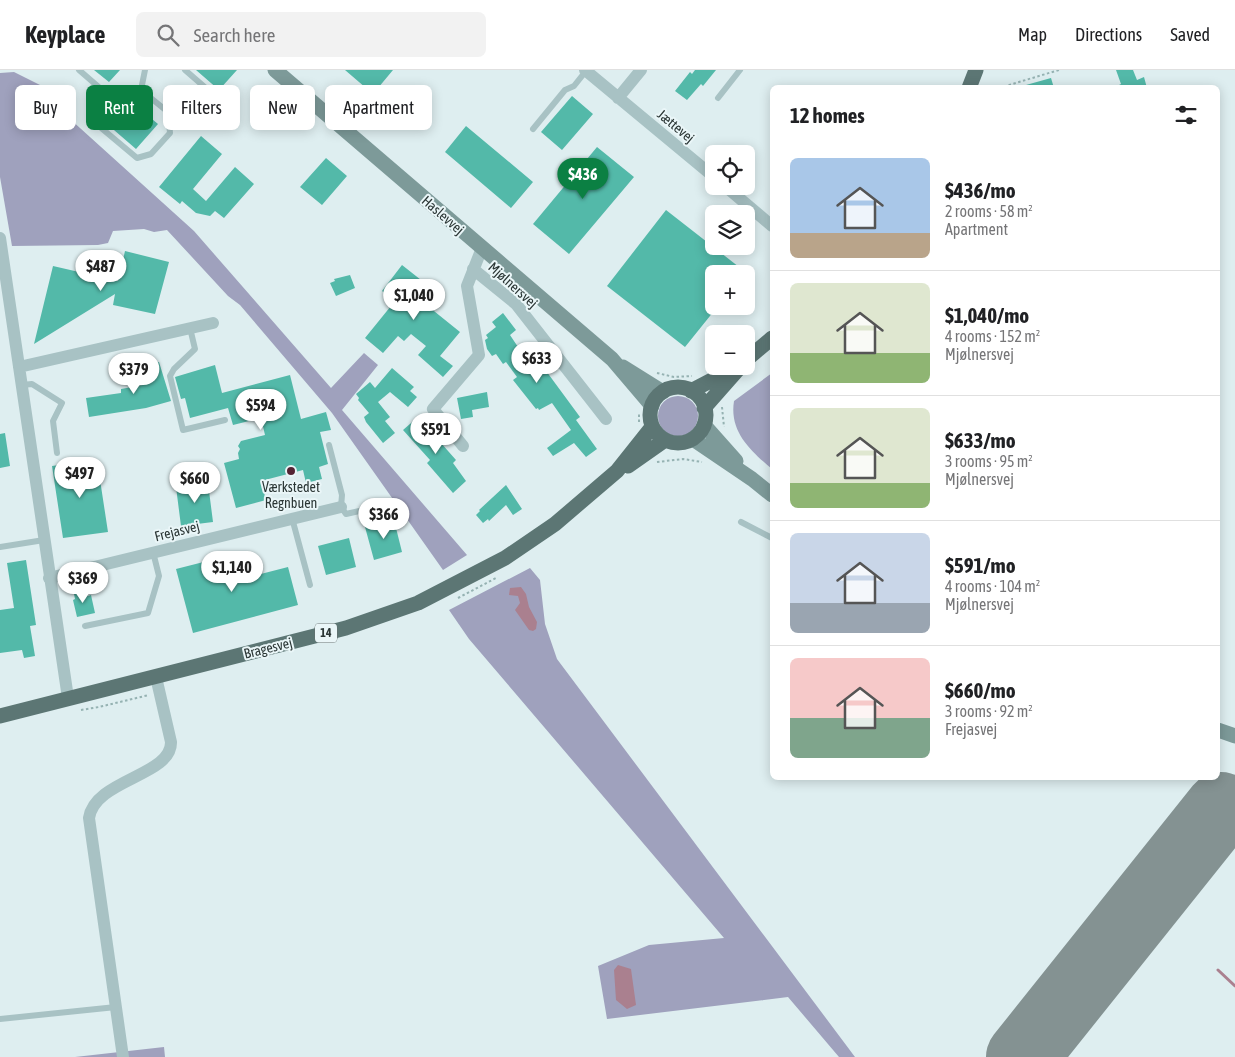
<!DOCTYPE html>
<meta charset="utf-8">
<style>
:root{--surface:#fff;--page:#f2f2f2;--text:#202124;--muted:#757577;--line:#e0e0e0;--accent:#0b8043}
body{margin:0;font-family:"Asap Condensed",sans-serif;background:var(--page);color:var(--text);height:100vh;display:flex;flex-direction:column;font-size:19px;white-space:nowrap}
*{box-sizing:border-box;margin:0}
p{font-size:16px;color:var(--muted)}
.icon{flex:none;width:28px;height:28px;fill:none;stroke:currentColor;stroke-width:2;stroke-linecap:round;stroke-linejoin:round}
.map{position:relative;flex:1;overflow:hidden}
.sheet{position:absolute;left:770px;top:15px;width:450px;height:695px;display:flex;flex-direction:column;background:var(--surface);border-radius:8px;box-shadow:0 2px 12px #0003}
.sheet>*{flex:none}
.guide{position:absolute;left:15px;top:15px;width:475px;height:45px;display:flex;gap:10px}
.controls{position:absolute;left:705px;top:75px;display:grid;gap:10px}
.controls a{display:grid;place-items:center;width:50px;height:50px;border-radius:8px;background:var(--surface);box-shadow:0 2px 12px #0003;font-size:25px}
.price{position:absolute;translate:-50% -42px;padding:0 11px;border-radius:18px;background:#fff;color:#222;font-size:16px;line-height:32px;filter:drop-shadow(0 1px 2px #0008)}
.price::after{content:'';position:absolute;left:50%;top:30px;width:15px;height:11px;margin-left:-8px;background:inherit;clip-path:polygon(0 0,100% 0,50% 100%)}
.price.selected{background:var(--accent);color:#fff}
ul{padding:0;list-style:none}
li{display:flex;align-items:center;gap:15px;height:125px;padding:0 20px}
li+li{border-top:1px solid var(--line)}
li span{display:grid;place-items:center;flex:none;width:140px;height:100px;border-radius:8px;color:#555}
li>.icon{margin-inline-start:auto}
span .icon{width:60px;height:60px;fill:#fffc;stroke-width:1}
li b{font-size:21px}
h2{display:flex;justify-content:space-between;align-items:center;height:60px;padding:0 20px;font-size:21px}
.tag{padding:0 18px;border-radius:8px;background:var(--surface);box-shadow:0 2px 12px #0003;font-size:18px;line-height:45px}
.tag.selected{background:var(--accent);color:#fff}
header{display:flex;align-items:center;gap:30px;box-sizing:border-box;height:70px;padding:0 25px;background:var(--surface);border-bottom:1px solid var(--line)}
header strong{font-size:24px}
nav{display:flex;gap:28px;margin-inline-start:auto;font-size:18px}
.search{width:350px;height:45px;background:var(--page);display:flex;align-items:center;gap:12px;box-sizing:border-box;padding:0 18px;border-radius:8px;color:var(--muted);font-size:19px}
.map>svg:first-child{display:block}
</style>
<header>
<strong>Keyplace</strong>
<div class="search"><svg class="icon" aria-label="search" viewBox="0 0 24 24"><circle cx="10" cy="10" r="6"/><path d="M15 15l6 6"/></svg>Search here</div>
<nav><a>Map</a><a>Directions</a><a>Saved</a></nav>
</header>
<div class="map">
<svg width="1235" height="987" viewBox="0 0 1235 987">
<rect width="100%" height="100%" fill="#deeef0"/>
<path fill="#9fa1bd" d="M14 2 56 23 49 30 194 161 331 318 364 283 378 295 342 340 467 485 443 500 332 343 240 235 228 226 167 160 154 162 144 159 113 161 108 173 98 175 12 176 0 107V3Z
M772 303V399C751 381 729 362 734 331Z
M658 346a20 20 0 1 1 40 0a20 20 0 1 1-40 0Z
M530 498 540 510 545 554 557 589 855 987H839L788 927 607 949 598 896 649 875 724 868 469 569 449 540Z
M164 977 165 987H75Z"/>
<path fill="#aa808f" d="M521 517 526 524 529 537 537 552 536 559 533 561 529 560 515 540 520 533 518 526 509 525 510 518Z
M618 895 631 899 636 935 627 939 616 930 614 900Z"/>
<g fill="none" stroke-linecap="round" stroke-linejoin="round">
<path stroke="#aa808f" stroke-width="3" d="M1218 900 1235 916"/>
<path stroke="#849292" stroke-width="72" d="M1022 987 1221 738"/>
</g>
<path fill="#53b9a9" d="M94 0H120L109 12Z
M196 0H237L219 20Z
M345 0H393L373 24Z
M695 0H716L703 16 701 14 687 30 675 21 690 2 692 4Z
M1116 0H1133L1137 10 1144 7 1147 18H1118L1117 16 1121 14Z
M1051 8 1054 18H1027L1026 15Z
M261 15 284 35 275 45 252 25Z
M572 26 593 44 562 80 541 62Z
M129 30 158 54 136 79 107 54Z
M466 56 533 112 511 138 445 82Z
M201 66 222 84 193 119 206 131 235 97 254 114 224 148 215 141 210 146 196 143 182 131 180 134 159 117Z
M597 77 634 107 569 184 533 154Z
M326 88 347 106 322 135 300 117Z
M666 140 748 204H714V241L685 277 607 216Z
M125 181 169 192 155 244 113 235 115 224 34 274 53 196 118 211Z
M402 195 435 221 424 233 460 262 440 286 453 296 443 307 418 285 426 276 411 264 404 271 398 266 383 283 365 268 395 231 382 221Z
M350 205 355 218 336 226 330 213 335 211 334 209Z
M503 243 516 260 510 265 520 280 527 275 580 347 576 350 597 379 586 387 574 373 553 386 547 378 571 360 552 333 539 340 538 338 536 339 513 310 517 307 506 292 503 294 496 284 492 286 487 279 485 270 488 268 486 265 496 257 492 252Z
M159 292 171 331 146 338 89 347 86 328 121 323V319L143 315 139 297Z
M215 295 222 323 290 305 301 349 326 342 331 360 320 362 328 394 319 397 322 409 306 413 303 400 261 411 266 430 236 438 224 393 239 389 238 383 240 379 238 376 241 371 265 365 261 348 233 355 228 338 190 348 185 328 181 329 175 307Z
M392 298 414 317 410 321 417 327 408 337 390 322 378 332 390 347 385 351 395 363 383 373 366 352 364 347 369 343 358 330 359 328 356 324 370 312 375 318Z
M487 322 489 337 472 340 473 347 461 349 457 328Z
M418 347 456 390 453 393 466 411 453 423 427 393 430 390 403 360Z
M5 363 10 396 0 398V364Z
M97 390 108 462 63 468 52 396Z
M208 413 213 452 181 456 176 417Z
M506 415 522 439 513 445 506 435 489 451 488 449 483 453 476 445 480 441 479 440Z
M394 450 402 482 374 490 365 457Z
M349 468 356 497 326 505 318 476Z
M235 484 242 509 288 497 298 535 193 563 176 499Z
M26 490 36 555 30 556 35 586 24 588 22 580 0 583V540L14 538 7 493Z
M86 521 88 526 91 525 95 543 77 547 73 530 75 529 74 524Z"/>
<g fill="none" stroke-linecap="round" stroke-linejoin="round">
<path stroke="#95b2b2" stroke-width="2" stroke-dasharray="2.5 2.5" stroke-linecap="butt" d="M999 18 1059 0
M657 303 674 307 692 306
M722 337 724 357
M639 352V342
M657 392 683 389 702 392
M458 528 496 508
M81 640 99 637 149 625"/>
<path stroke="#a8c2c4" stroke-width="6" d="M79 0 101 19
M185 0 215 26
M141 20 168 42 170 63 151 84 137 88 100 57C105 31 119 28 141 20Z
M141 20 145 0
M718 28 740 0
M533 59 565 20 574 16 586 1
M190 258 195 279 174 299 170 306 183 360 225 350
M22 315 32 314 62 333 53 351 57 383
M329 375 342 425 341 437 346 444 381 436
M292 448 310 515
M741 452 772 468
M0 477 44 470
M85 556 148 543 159 506 153 482
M0 949 116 937"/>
<path stroke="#a8c2c4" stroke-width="12" d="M585 0 714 107
M618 28 641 0
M725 116 772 156
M0 168 68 628
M473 199 516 234 606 349
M19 297 213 253
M463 376 433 339 479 285 467 216 482 178
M49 508 341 437
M123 987 89 748C95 709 172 706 171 672L156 607"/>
<path stroke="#7d9a99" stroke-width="15" d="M275 0 612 289 652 336
M623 297 663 322
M704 355 736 391
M693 369 752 409 772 425
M1218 660 1235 666"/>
<path stroke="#5c7674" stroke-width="15" d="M969 18 976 0
M746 290 772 268
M650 345a28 28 0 1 1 56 0a28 28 0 1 1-56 0Z
M691 321 714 309 732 297
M704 338 741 296
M628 396 665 370
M0 646 346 558 418 533 505 488 555 454 617 401 652 357"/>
</g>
<circle fill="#532333" stroke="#eaf6f8" stroke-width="2" cx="291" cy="401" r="5"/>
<g text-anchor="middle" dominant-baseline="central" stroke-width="4" stroke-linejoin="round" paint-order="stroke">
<rect fill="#eaf6f8" stroke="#646f6f" stroke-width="1" x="315" y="553.5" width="22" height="19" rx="4"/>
<g font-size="12" font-weight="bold" fill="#2a3534">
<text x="326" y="563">14</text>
</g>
<g font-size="14" fill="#2a3534" stroke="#eaf6f8">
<text transform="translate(676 56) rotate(40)">Jættevej</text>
<text transform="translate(443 145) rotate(41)">Haslevvej</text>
<text transform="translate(513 215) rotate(42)">Mjølnersvej</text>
<text transform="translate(177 461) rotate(-14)">Frejasvej</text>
<text transform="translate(268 578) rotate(-14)">Bragesvej</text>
</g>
<g font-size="14" fill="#2a3534" stroke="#eaf6f8">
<text x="291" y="417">Værkstedet<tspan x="291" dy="16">Regnbuen</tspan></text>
</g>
</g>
</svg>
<div class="controls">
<a><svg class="icon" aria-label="locate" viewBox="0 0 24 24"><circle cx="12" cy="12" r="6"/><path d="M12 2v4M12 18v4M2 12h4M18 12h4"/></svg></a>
<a><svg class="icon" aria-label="layers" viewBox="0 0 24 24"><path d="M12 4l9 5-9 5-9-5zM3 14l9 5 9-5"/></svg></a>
<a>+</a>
<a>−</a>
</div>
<b class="price selected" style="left:583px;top:130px">$436</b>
<b class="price" style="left:101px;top:222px">$487</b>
<b class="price" style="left:414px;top:251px">$1,040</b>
<b class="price" style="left:537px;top:314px">$633</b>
<b class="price" style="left:134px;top:325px">$379</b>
<b class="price" style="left:261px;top:361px">$594</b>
<b class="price" style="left:436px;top:385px">$591</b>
<b class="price" style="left:80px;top:429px">$497</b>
<b class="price" style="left:195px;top:434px">$660</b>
<b class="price" style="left:384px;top:470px">$366</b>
<b class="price" style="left:232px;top:523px">$1,140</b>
<b class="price" style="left:83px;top:534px">$369</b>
<div class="guide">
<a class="tag">Buy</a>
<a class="tag selected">Rent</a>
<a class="tag">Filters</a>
<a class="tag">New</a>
<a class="tag">Apartment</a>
</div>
<section class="sheet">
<h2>12 homes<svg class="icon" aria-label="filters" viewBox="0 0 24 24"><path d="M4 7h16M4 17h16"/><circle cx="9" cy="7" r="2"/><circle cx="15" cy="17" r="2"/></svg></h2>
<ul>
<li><span style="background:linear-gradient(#a9c7e8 75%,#b9a48a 0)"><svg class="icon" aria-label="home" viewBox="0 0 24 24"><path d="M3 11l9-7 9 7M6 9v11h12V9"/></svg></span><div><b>$436/mo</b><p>2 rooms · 58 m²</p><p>Apartment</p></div></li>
<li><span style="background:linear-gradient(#dfe7d0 70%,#8fb573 0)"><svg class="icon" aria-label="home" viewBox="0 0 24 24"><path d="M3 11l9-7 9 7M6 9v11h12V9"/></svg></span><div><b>$1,040/mo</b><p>4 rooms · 152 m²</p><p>Mjølnersvej</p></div></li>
<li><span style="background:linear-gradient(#dfe7d0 75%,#8fb573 0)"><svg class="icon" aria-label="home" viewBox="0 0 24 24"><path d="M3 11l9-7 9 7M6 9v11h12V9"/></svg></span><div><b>$633/mo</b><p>3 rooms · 95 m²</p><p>Mjølnersvej</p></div></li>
<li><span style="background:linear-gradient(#c9d6e8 70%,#9aa5b1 0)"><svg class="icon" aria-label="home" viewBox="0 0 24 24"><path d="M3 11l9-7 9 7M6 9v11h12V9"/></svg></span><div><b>$591/mo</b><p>4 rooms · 104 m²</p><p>Mjølnersvej</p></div></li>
<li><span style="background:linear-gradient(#f6c9c9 60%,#7fa58c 0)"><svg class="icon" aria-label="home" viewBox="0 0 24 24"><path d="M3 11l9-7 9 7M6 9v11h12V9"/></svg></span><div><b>$660/mo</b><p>3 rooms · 92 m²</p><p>Frejasvej</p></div></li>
</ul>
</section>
</div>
